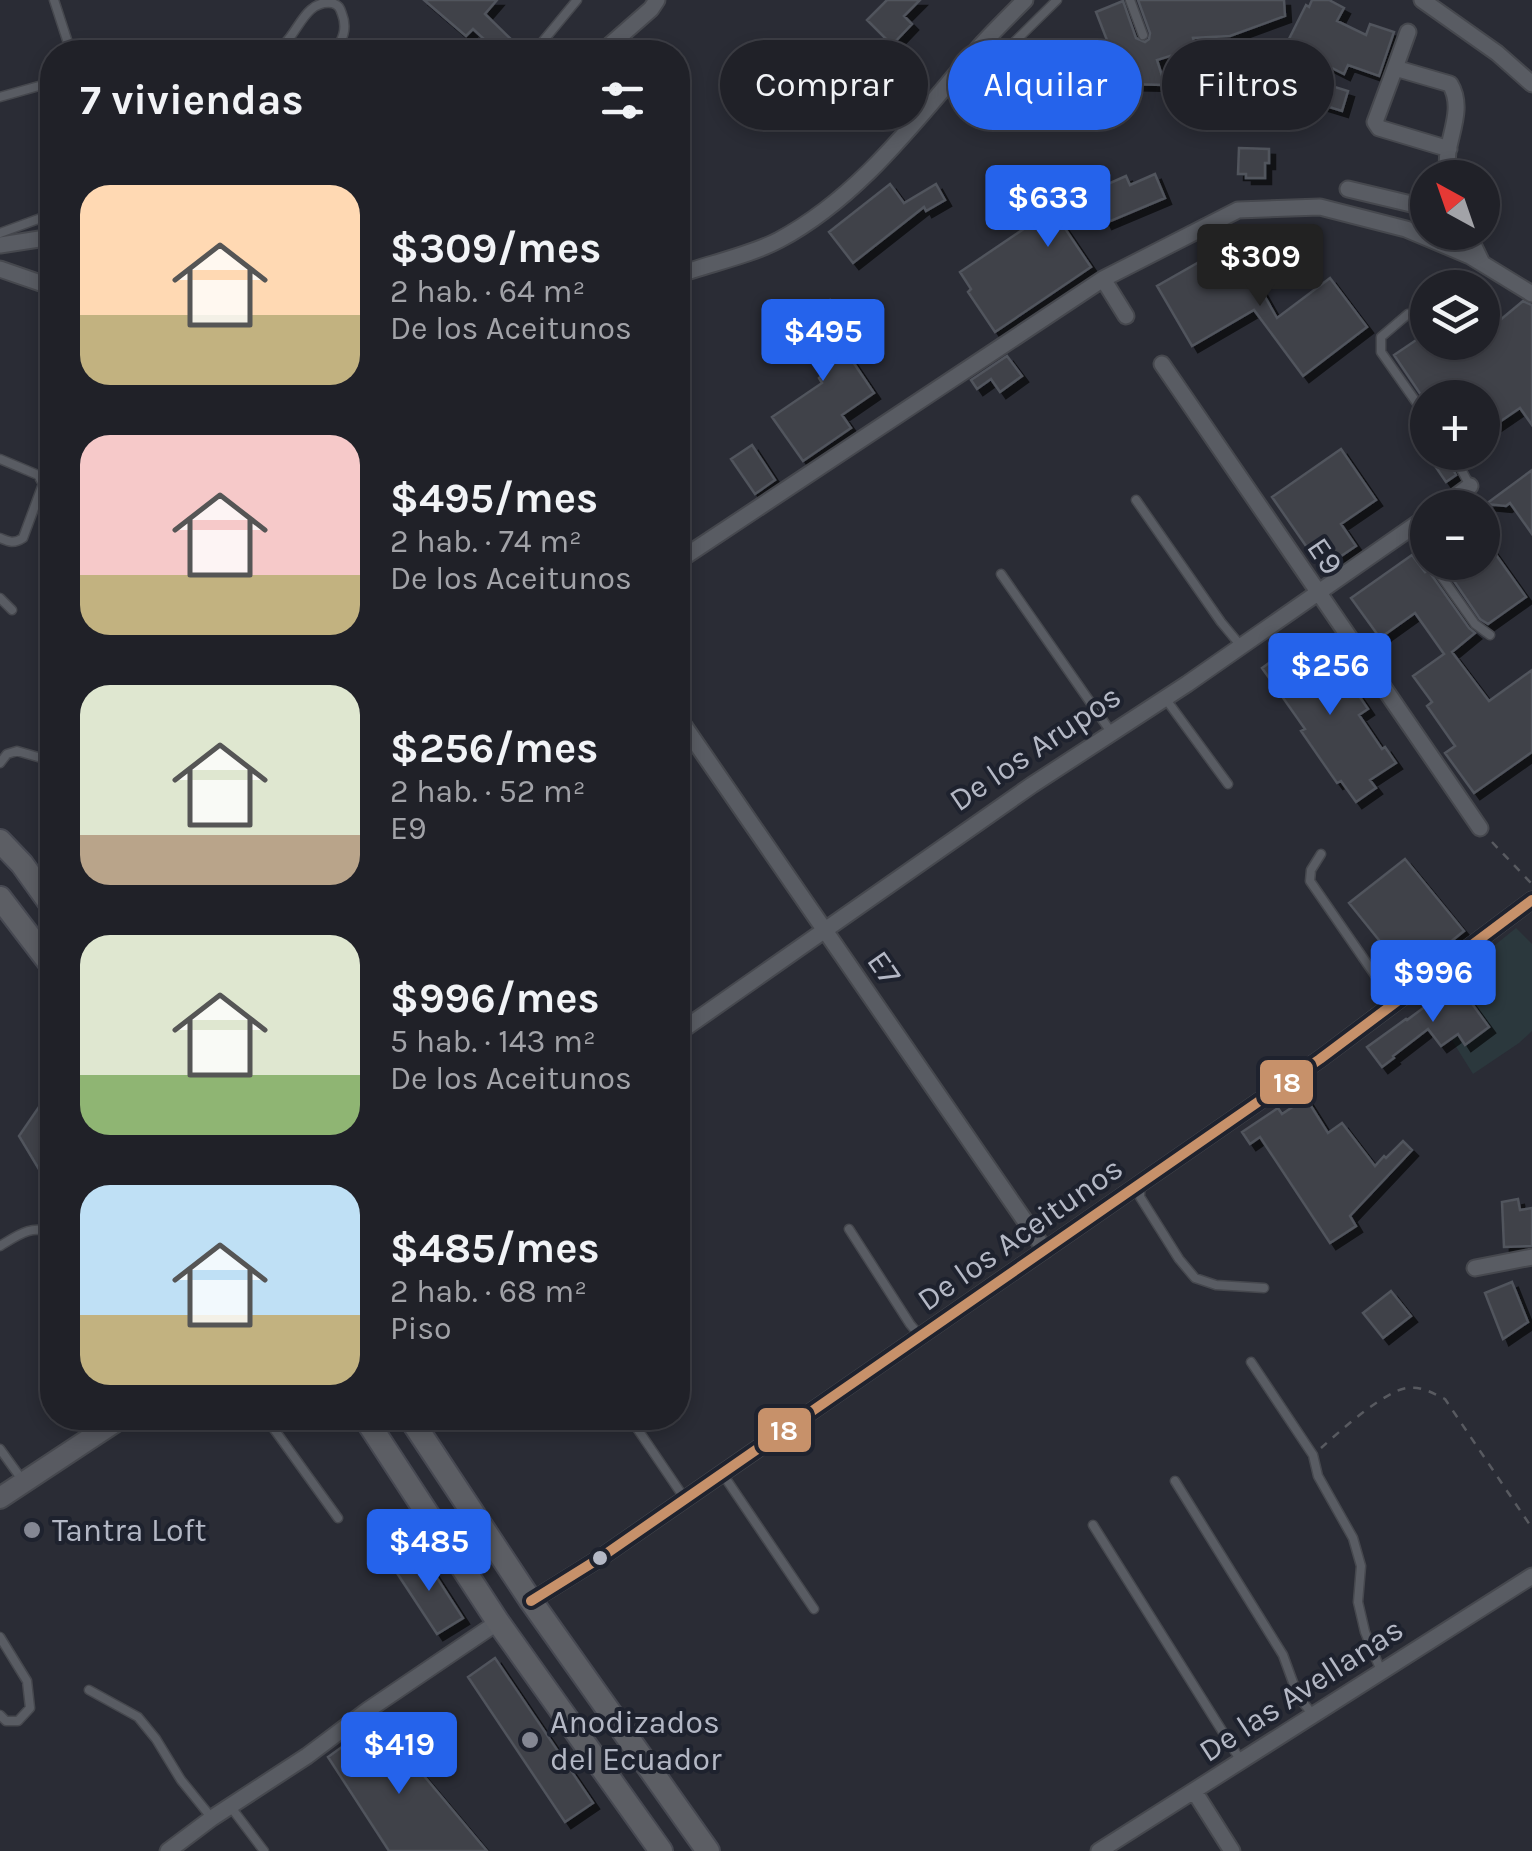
<!DOCTYPE html>
<html lang="es">
<meta charset="utf-8">
<style>
:root{--surface:#202128;--page:#282930;--text:#f1f3f6;--muted:#a2a3a8;--line:#3d3e45;--accent:#2563eb}
body{margin:0;font-family:Karla,sans-serif;background:var(--page);color:var(--text);height:100vh;display:flex;flex-direction:column;font-size:38px;white-space:nowrap}
*{box-sizing:border-box;margin:0}
p{font-size:32px;color:var(--muted)}
.icon{flex:none;width:55px;height:55px;fill:none;stroke:currentColor;stroke-width:2;stroke-linecap:round;stroke-linejoin:round}
.map{position:relative;flex:1;overflow:hidden}
.details{position:absolute;left:40px;top:40px;width:650px;height:1390px;display:flex;flex-direction:column;background:var(--surface);border-radius:40px;box-shadow:0 5px 15px #0003,0 0 0 2px var(--line)}
.details>*{flex:none}
.guide{position:absolute;left:720px;top:40px;width:660px;height:90px;display:flex;gap:20px}
.needle{width:65px;rotate:320deg}
.fabs{position:absolute;left:1410px;top:160px;display:grid;gap:20px}
.fabs a{display:grid;place-items:center;width:90px;height:90px;border-radius:50%;background:var(--surface);box-shadow:0 5px 15px #0003,0 0 0 2px var(--line);font-size:50px}
.price{position:absolute;translate:-50% -85px;padding:0 22px;border-radius:10px;background:var(--accent);color:#fff;font-size:32px;line-height:65px;filter:drop-shadow(0 2px 5px #0008)}
.price::after{content:'';position:absolute;left:50%;top:60px;width:30px;height:22px;margin-left:-15px;background:inherit;clip-path:polygon(0 0,100% 0,50% 100%)}
.price.selected{background:#222;color:#fff}
ul{padding:0;list-style:none}
li{display:flex;align-items:center;gap:30px;height:250px;padding:0 40px}
li span{display:grid;place-items:center;flex:none;width:280px;height:200px;border-radius:30px;color:#555}
li>.icon{margin-inline-start:auto}
span .icon{width:120px;height:120px;fill:#fffc;stroke-width:1}
li b{font-size:42px}
h2{display:flex;justify-content:space-between;align-items:center;height:120px;padding:0 40px;font-size:42px}
.chip{padding:0 35px;border-radius:45px;background:var(--surface);box-shadow:0 5px 15px #0003,0 0 0 2px var(--line);font-size:35px;line-height:90px}
.chip.selected{background:var(--accent);color:#fff}
.map>svg:first-child{display:block}
</style>
<div class="map">
<svg width="1532" height="1851" viewBox="0 0 1532 1851">
<defs>
<filter id="shadow"><feDropShadow dx="6" dy="6" stdDeviation="0" flood-color="#0009"/></filter>
</defs>
<rect width="100%" height="100%" fill="#2a2c35"/>
<path fill="#2b383d" d="M1516 928 1532 944V1031L1519 1043 1473 1074 1427 1000Z"/>
<path fill="#41434a" stroke="#51545d" stroke-width="2.5" filter="url(#shadow)" d="M424 0H497L485 14 515 43 506 52H498L473 29 466 36Z
M887 0H920L904 16 912 24 892 45 867 20Z
M1138 0H1284L1285 16 1230 36 1193 38 1196 48 1157 60 1165 85 1124 84 1096 12 1123 1 1136 38 1145 42 1149 39 1150 33Z
M1312 0H1329L1344 8 1337 21 1366 35 1370 24 1394 32 1379 76 1348 65 1344 74 1286 45 1306 5 1309 7Z
M846 44 860 58 843 74 848 79 803 122 782 99 827 57 829 60Z
M1286 72 1348 91 1342 111 1287 94Z
M1239 148 1269 149V163H1265V178H1246V174H1238Z
M1091 174 1099 188 1126 176 1130 185 1155 174 1165 198 1106 223 1095 201 1060 221 1091 267 995 332 968 292 971 289 960 272 1065 201 1059 193Z
M890 184 904 203 936 184 945 200 926 211 924 207 853 263 829 232Z
M1229 245 1246 263 1277 318 1330 278 1367 327 1303 376 1254 310 1192 346 1157 286Z
M830 300 854 335 841 344 874 393 842 415 851 428 803 461 772 417 822 383 819 378 827 372 804 340 795 346 784 331Z
M1523 301 1532 305V425L1520 408 1482 434V398H1423L1394 355 1428 332V342H1482V335Z
M1007 356 1022 376 1000 392 991 379 977 389 971 380Z
M1423 424 1428 426V452H1444L1456 475 1446 482 1412 432Z
M752 445 775 480 755 494 731 459Z
M1341 449 1376 500 1341 524 1356 546 1322 569 1272 497Z
M1532 470V534L1510 503 1506 506 1486 504Z
M1482 535 1526 597 1488 624 1480 619 1441 562H1482Z
M1412 555 1425 572 1428 570 1469 628 1475 633 1452 652 1489 701 1532 670V752L1474 793 1445 753 1455 746 1427 706 1432 702 1413 676 1444 654 1415 613 1380 638 1351 598Z
M1307 636 1344 689 1351 684 1368 709 1359 715 1382 749 1385 747 1396 763 1370 780 1376 788 1356 802 1341 781 1337 783 1301 731 1305 729 1262 668Z
M1405 859 1464 931 1408 976 1349 903Z
M1457 983 1489 1027 1465 1045 1458 1034 1441 1046 1428 1029 1393 1056 1394 1058 1382 1067 1367 1047 1406 1019 1407 1020Z
M52 1088V1191L19 1136Z
M1306 1098 1328 1133 1342 1123 1375 1166 1384 1156 1386 1158 1403 1141 1412 1150 1350 1216 1356 1226 1330 1243 1260 1137 1250 1144 1242 1132 1278 1108 1282 1114Z
M1518 1199 1520 1210 1532 1208V1246L1504 1247 1502 1202Z
M1512 1282 1528 1322 1503 1339 1485 1293Z
M1391 1291 1411 1316 1383 1338 1363 1313Z
M421 1553 463 1618 437 1634 395 1570Z
M495 1658 593 1803 565 1822 468 1677Z
M378 1721 487 1851H389L328 1757Z"/>
<g fill="none" stroke-linecap="round" stroke-linejoin="round">
<defs>
<path id="lane" d="M54 0 71 52
M1130 0 1143 35
M272 52C276 49 281 47 285 43 299 30 306 0 332 3 339 5 340 8 342 14 348 29 342 40 335 52
M534 52 577 0
M949 88 990 66 1057 0
M0 97 46 84
M1219 220 1247 256 1257 257 1286 244
M0 233 52 214
M1408 314 1381 337V352L1428 419
M1452 452 1470 486
M0 459 38 475 43 484 23 538C14 544 9 542 0 538
M1136 500 1221 622 1241 646
M1408 530 1428 558
M1431 562 1475 624 1490 635
M1001 574 1111 732
M0 598 12 610
M1165 698 1228 784
M0 763 7 754 17 751 52 761
M1321 854 1311 870 1310 881 1386 991 1401 998
M1140 1184V1197L1179 1259 1195 1278 1216 1285 1264 1288
M849 1229 910 1324 920 1336
M0 1246C18 1235 32 1224 52 1233
M47 1329 52 1337
M1251 1362 1313 1455 1318 1476 1353 1538 1361 1566 1358 1602 1365 1632 1381 1671
M266 1418 338 1518
M630 1418 685 1499
M0 1449 23 1481
M722 1473 814 1609
M1175 1481 1283 1655 1298 1696 1313 1715
M1093 1525 1241 1761
M0 1637 27 1681 30 1708 18 1721H6L0 1715
M89 1690 138 1717 156 1739 181 1780 211 1817
M230 1806 264 1851"/>
<path id="street" d="M1422 0 1497 53 1532 84
M602 52 651 9 657 0
M1395 68 1408 32
M1447 178C1447 169 1447 160 1448 151 1452 129 1463 105 1450 84L1395 68 1375 122 1379 128 1449 149
M1348 189 1428 208
M1467 232 1482 263
M0 245 52 237
M0 269 52 287
M678 275C708 264 751 255 779 240 863 195 920 114 982 44 996 29 1010 15 1025 0
M1103 279 1126 316
M1162 364 1480 828
M1440 508 1470 486
M678 561 1103 279 1238 210 1320 207 1406 229 1470 256 1532 294
M678 717 1045 1250
M678 1033 1032 785 1187 684 1428 516
M1475 1268 1532 1257
M531 1601 600 1558 1320 1059 1532 900
M1194 1791 1232 1851
M168 1851 212 1818 307 1756 368 1710 498 1622
M1099 1851 1532 1576"/>
<path id="secondary" d="M0 1498 121 1418"/>
<path id="primary" d="M0 841 22 864 52 906
M0 898 52 966
M365 1418 498 1622 661 1851
M410 1418 531 1601 708 1851"/>
</defs>
<use href="#lane" stroke="#46484e" stroke-width="11"/>
<use href="#street" stroke="#46484e" stroke-width="19"/>
<use href="#secondary" stroke="#46484e" stroke-width="24"/>
<use href="#primary" stroke="#474952" stroke-width="26"/>
<path stroke="#585a60" stroke-width="2.5" stroke-dasharray="8 8" stroke-linecap="butt" d="M1492 842 1531 883
M1321 1448C1339 1432 1384 1391 1407 1388 1421 1386 1433 1393 1445 1399L1532 1528"/>
<use href="#lane" stroke="#595c63" stroke-width="8"/>
<use href="#street" stroke="#595c63" stroke-width="15"/>
<use href="#secondary" stroke="#585a61" stroke-width="20"/>
<use href="#primary" stroke="#5c5e64" stroke-width="22"/>
<defs>
<path id="bus-1" d="M531 1601 600 1558 1320 1059 1532 900"/>
</defs>
<use href="#bus-1" stroke="#1e222e" stroke-width="18"/>
<use href="#bus-1" stroke="#c7916a" stroke-width="10"/>
</g>
<g fill="#848793" stroke="#1e222e" stroke-width="4">
<circle cx="32" cy="1530" r="10"/>
<circle cx="530" cy="1740" r="10"/>
</g>
<circle fill="#b4b8c5" stroke="#1e222e" stroke-width="4" cx="600" cy="1558" r="9"/>
<g text-anchor="middle" dominant-baseline="central" stroke-width="8" stroke-linejoin="round" paint-order="stroke">
<g font-size="32" fill="#b4b8c5" stroke="#1e222e">
<text transform="translate(1325 556) rotate(56)">E9</text>
<text transform="translate(1035 748) rotate(-34)">De los Arupos</text>
<text transform="translate(884 968) rotate(55)">E7</text>
<text transform="translate(1020 1234) rotate(-35)">De los Aceitunos</text>
<text transform="translate(1301 1690) rotate(-33)">De las Avellanas</text>
</g>
<g font-size="32" fill="#b4b8c5" stroke="#1e222e" text-anchor="start">
<text x="52" y="1530">Tantra Loft</text>
<text x="550" y="1722">Anodizados<tspan x="550" dy="37">del Ecuador</tspan></text>
</g>
</g>
<g stroke="#1e222e" stroke-width="4">
<rect x="1258" y="1058" width="57" height="48" rx="10" fill="#c7916a"/>
<rect x="756" y="1406" width="57" height="48" rx="10" fill="#c7916a"/>
</g>
<g font-size="28" text-anchor="middle" font-weight="bold" fill="#fff">
<text x="1287" y="1092">18</text>
<text x="784" y="1440">18</text>
</g>
</svg>
<div class="fabs">
<a><svg class="needle" viewBox="-14 -14 28 28"><path d="M0-13l5 13h-10z" fill="#e53935"/><path d="M0 13l5-13h-10z" fill="#a2a3a8"/></svg></a>
<a><svg class="icon" aria-label="layers" viewBox="0 0 24 24"><path d="M12 4l9 5-9 5-9-5zM3 14l9 5 9-5"/></svg></a>
<a>+</a>
<a>−</a>
</div>
<b class="price" style="left:1048px;top:250px">$633</b>
<b class="price selected" style="left:1260px;top:309px">$309</b>
<b class="price" style="left:823px;top:384px">$495</b>
<b class="price" style="left:1330px;top:718px">$256</b>
<b class="price" style="left:1433px;top:1025px">$996</b>
<b class="price" style="left:429px;top:1594px">$485</b>
<b class="price" style="left:399px;top:1797px">$419</b>
<div class="guide">
<a class="chip">Comprar</a>
<a class="chip selected">Alquilar</a>
<a class="chip">Filtros</a>
</div>
<section class="details">
<h2>7 viviendas<svg class="icon" aria-label="filters" viewBox="0 0 24 24"><path d="M4 7h16M4 17h16"/><circle cx="9" cy="7" r="2"/><circle cx="15" cy="17" r="2"/></svg></h2>
<ul>
<li><span style="background:linear-gradient(#ffd9b3 65%,#c2b280 0)"><svg class="icon" aria-label="home" viewBox="0 0 24 24"><path d="M3 11l9-7 9 7M6 9v11h12V9"/></svg></span><div><b>$309/mes</b><p>2 hab. · 64 m²</p><p>De los Aceitunos</p></div></li>
<li><span style="background:linear-gradient(#f6c9c9 70%,#c2b280 0)"><svg class="icon" aria-label="home" viewBox="0 0 24 24"><path d="M3 11l9-7 9 7M6 9v11h12V9"/></svg></span><div><b>$495/mes</b><p>2 hab. · 74 m²</p><p>De los Aceitunos</p></div></li>
<li><span style="background:linear-gradient(#dfe7d0 75%,#b9a48a 0)"><svg class="icon" aria-label="home" viewBox="0 0 24 24"><path d="M3 11l9-7 9 7M6 9v11h12V9"/></svg></span><div><b>$256/mes</b><p>2 hab. · 52 m²</p><p>E9</p></div></li>
<li><span style="background:linear-gradient(#dfe7d0 70%,#8fb573 0)"><svg class="icon" aria-label="home" viewBox="0 0 24 24"><path d="M3 11l9-7 9 7M6 9v11h12V9"/></svg></span><div><b>$996/mes</b><p>5 hab. · 143 m²</p><p>De los Aceitunos</p></div></li>
<li><span style="background:linear-gradient(#bfe0f5 65%,#c2b280 0)"><svg class="icon" aria-label="home" viewBox="0 0 24 24"><path d="M3 11l9-7 9 7M6 9v11h12V9"/></svg></span><div><b>$485/mes</b><p>2 hab. · 68 m²</p><p>Piso</p></div></li>
</ul>
</section>
</div>
